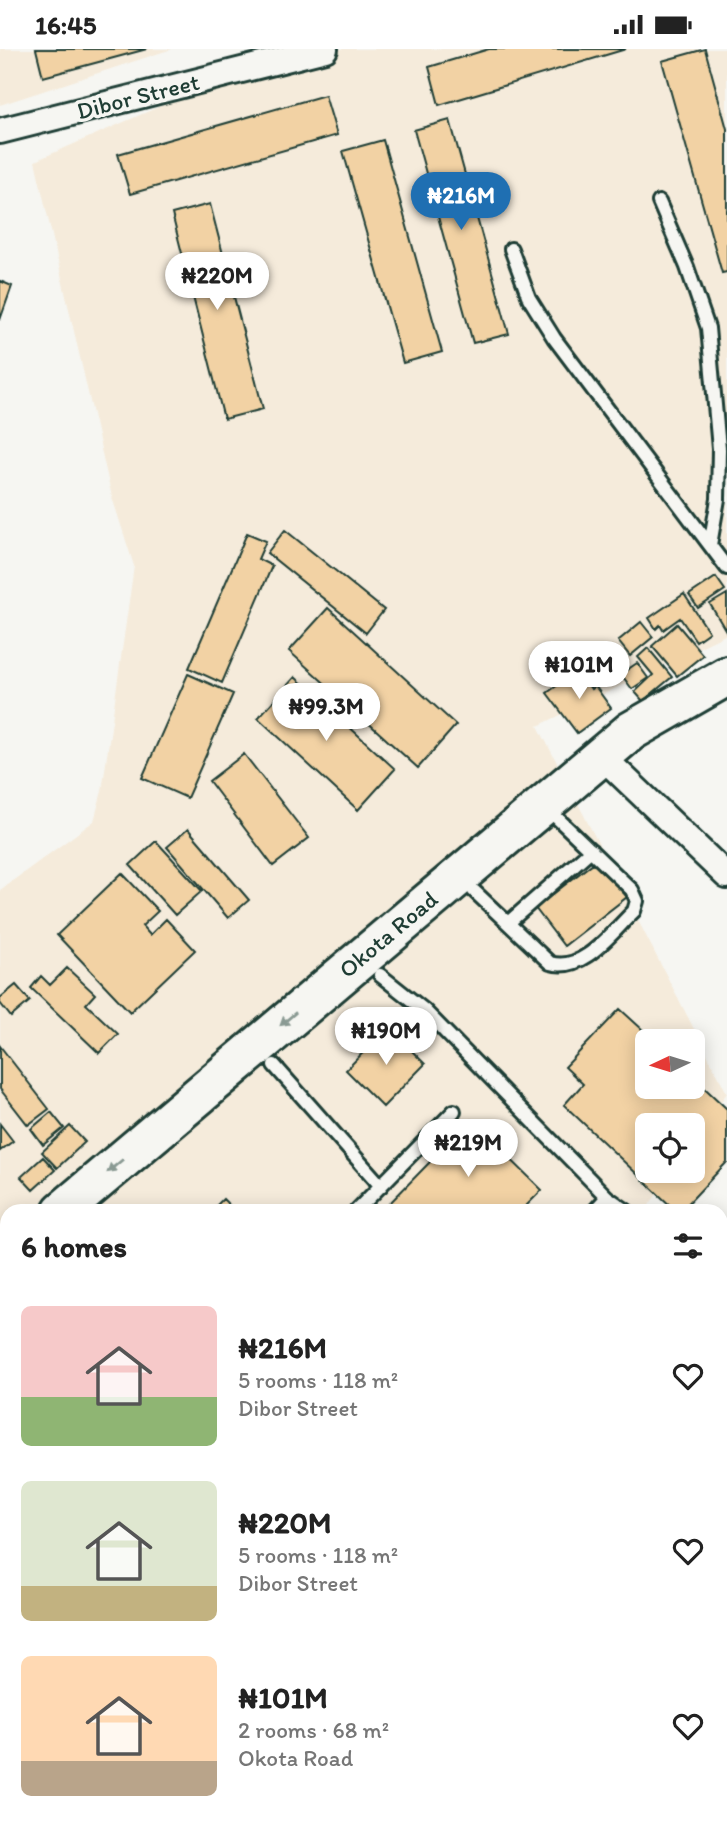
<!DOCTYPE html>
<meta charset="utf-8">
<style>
:root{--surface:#fff;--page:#f2f2f2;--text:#222;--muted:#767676;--accent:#1f6fb2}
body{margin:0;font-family:Itim,sans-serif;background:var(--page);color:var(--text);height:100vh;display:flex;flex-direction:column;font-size:26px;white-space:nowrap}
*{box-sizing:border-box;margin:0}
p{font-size:23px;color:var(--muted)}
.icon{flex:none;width:38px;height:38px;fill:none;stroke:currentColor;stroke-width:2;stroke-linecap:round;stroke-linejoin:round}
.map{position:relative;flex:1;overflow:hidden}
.side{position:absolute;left:0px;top:1155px;width:728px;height:623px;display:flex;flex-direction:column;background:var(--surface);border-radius:21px 21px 0 0;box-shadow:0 4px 18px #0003}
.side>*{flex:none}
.needle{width:46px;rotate:266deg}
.controls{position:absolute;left:635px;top:980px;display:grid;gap:14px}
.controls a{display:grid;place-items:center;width:70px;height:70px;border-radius:10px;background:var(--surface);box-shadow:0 4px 18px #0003;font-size:35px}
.price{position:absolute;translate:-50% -60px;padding:0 16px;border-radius:24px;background:#fff;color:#222;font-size:23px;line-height:46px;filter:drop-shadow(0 2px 4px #0008)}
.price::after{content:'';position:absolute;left:50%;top:42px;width:21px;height:16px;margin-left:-10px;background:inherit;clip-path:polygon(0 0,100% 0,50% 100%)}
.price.selected{background:var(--accent);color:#fff}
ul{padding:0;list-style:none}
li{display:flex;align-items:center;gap:21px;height:175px;padding:0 21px}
li span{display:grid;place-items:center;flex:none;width:196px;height:140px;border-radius:10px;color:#555}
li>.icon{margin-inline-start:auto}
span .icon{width:84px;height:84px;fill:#fffc;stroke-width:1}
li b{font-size:30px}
h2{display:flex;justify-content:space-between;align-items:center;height:84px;padding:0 21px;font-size:30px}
.status{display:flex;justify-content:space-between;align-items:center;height:49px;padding:0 35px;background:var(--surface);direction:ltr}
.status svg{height:19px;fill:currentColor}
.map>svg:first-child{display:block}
</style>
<div class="status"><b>16:45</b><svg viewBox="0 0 49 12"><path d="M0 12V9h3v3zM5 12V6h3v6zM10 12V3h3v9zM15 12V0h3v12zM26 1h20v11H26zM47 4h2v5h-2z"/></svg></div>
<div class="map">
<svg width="727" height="1778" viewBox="0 0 727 1778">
<rect width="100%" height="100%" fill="#f6f6f2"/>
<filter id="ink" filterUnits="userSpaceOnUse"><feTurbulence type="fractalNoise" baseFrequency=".0143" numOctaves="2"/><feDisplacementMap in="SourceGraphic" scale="14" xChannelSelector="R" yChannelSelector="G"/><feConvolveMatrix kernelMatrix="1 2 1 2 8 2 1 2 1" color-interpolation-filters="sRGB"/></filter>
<g filter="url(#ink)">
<path fill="#f5ebdb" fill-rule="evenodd" d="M0 0H172L0 56Z
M281 0H727V585L538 677 727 1044 693 1092V1076H648V1122H673L645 1162H7V1452L0 1444V841L94 772 102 742 134 517 112 448 35 112 268 10ZM648 992H693V1038H648Z"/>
<path fill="#f2d2a4" stroke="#1f3d34" stroke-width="2" fill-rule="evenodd" d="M36 0H147L43 28Z
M489 0H626L439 56 429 18Z
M705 0 727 80V223L722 224 662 12Z
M325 46 337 86 130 145 118 105Z
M450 71 509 285 473 294 414 81Z
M383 91 442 303 403 314 343 102Z
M210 155 263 360 224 370 172 165Z
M0 232 12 237 0 271Z
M285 481 384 561 366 584 267 504Z
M247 484 266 492 258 510 272 517 222 634 189 619Z
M716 528 725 541 698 559 689 546Z
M684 545 709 583 696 592 680 569 663 581 660 576 656 580 649 569Z
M727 545V581L726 582 710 555Z
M328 559 456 676 418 719 289 602Z
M641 573 653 588 630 607 618 592Z
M677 575 703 606 677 627 652 597Z
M648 599 672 628 643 652 635 643 653 626 638 608Z
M611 601 620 616 594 633 584 617Z
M637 614 648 629 632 640 621 625Z
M578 621 591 640 595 637 611 659 577 684 547 644Z
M188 625 233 645 187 749 142 729Z
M295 628 395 720 358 761 258 669Z
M244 705 309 789 273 817 209 732Z
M188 780 249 851 228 869 167 798Z
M156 792 202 842 175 866 130 816Z
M597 811 627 848 564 897 535 859Z
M122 824 158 862 142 877 150 886 166 870 195 901 130 963 57 886Z
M67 919 95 945 86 955 118 985 99 1004 31 939 41 927 50 936Z
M16 936 30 952 11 968 0 954V949Z
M620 960 655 992H648V1038H693V1028L727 1060V1113L681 1162H676L564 1056 583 1035 565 1018ZM648 1076H693V1122H648Z
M388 978 425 1015 383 1058 346 1021Z
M0 997 49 1060 28 1076 0 1040Z
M51 1063 64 1079 43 1096 31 1080Z
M471 1071 542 1141 521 1162H382Z
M0 1075 13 1092 0 1102Z
M70 1077 85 1093 57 1119 42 1103Z
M43 1108 55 1121 33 1141 21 1128Z
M223 1150 235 1162H211Z
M721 1230 727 1236V1291L721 1285Z
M723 1333 727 1337V1360L721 1365Z
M721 1400 727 1407V1438L721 1444Z
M0 1499 7 1508V1578L0 1583Z
M727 1535V1616L726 1617 721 1609V1539Z
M721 1635 727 1642V1670L721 1675Z
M7 1672V1735L0 1727V1678Z
M721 1733 727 1740V1778H708L713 1774 710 1771H721Z
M7 1763V1771H19L25 1778H0V1769Z
M94 1771H113L119 1778H85Z
M392 1771H457L463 1778H385Z
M464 1771H539L545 1778H469Z
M616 1771H637L644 1778H609Z"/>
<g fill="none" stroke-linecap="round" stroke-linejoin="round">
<defs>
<path id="service" d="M659 153 687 218 708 279 719 400 718 450 710 496
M511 200 529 249 554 289 727 519
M474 842 550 914C583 924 611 884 634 862L637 852 632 841 555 767
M508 874 591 801
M380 926 424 961 607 1148 627 1162
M274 1016 381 1137
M356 1162 454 1062
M594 1162 607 1148
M721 1213 727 1218"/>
<path id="minor" d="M0 82 325 0
M611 716 727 827
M721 1465 727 1461
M0 1641 7 1635
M330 1778 339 1771"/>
<path id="secondary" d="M0 1344 7 1354
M0 1401 7 1411
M242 1771 246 1778
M283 1771 288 1778"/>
<path id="primary" d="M62 1162 631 682 727 627
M0 1214 7 1208
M0 1249 7 1243"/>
</defs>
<use href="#service" stroke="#1f3d34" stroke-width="18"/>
<use href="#minor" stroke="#1f3d34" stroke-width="30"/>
<use href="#secondary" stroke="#1f3d34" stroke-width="40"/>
<use href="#primary" stroke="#1f3d34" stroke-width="44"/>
<use href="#service" stroke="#f6f6f2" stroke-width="12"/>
<use href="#minor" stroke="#f6f6f2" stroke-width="24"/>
<use href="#secondary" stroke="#f6f6f2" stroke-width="35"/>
<use href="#primary" stroke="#f6f6f2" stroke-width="38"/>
</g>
<defs><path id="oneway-solid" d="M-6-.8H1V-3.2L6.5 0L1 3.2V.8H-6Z" transform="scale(1.75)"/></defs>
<g fill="#8a9a93">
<use href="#oneway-solid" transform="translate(288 970) rotate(140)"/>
<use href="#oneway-solid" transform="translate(115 1117) rotate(140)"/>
</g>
</g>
<g text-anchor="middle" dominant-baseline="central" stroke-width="7" stroke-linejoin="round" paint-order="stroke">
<g font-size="24" fill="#1f3d34" stroke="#f6f6f2">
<text transform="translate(138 47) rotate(-14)">Dibor Street</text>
<text transform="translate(388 885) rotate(-40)">Okota Road</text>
</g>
</g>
</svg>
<div class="controls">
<a><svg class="needle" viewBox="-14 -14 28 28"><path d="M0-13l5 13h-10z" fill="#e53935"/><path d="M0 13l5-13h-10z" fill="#767676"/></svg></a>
<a><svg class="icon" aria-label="locate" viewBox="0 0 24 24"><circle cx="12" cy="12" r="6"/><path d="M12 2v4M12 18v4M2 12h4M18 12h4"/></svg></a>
</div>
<b class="price selected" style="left:461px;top:183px">₦216M</b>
<b class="price" style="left:217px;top:263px">₦220M</b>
<b class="price" style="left:579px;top:652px">₦101M</b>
<b class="price" style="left:326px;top:694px">₦99.3M</b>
<b class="price" style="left:386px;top:1018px">₦190M</b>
<b class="price" style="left:468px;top:1130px">₦219M</b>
<section class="side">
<h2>6 homes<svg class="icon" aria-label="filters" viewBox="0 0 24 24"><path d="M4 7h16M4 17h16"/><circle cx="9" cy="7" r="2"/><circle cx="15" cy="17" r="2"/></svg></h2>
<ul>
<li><span style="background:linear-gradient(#f6c9c9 65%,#8fb573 0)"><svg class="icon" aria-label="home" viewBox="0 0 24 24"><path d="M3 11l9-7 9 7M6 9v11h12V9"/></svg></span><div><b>₦216M</b><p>5 rooms · 118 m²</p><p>Dibor Street</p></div><svg class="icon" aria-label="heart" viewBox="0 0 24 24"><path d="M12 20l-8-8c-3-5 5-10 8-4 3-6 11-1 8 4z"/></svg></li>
<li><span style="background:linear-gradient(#dfe7d0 75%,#c2b280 0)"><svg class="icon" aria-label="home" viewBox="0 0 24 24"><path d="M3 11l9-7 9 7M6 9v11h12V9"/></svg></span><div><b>₦220M</b><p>5 rooms · 118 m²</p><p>Dibor Street</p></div><svg class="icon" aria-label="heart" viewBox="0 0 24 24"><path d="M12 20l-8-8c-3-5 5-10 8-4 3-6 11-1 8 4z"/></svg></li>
<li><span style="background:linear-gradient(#ffd9b3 75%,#b9a48a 0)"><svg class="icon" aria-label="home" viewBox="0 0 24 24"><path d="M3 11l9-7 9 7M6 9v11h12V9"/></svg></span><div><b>₦101M</b><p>2 rooms · 68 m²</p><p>Okota Road</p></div><svg class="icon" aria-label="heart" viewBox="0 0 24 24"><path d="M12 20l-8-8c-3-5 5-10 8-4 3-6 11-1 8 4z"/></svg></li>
</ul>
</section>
</div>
